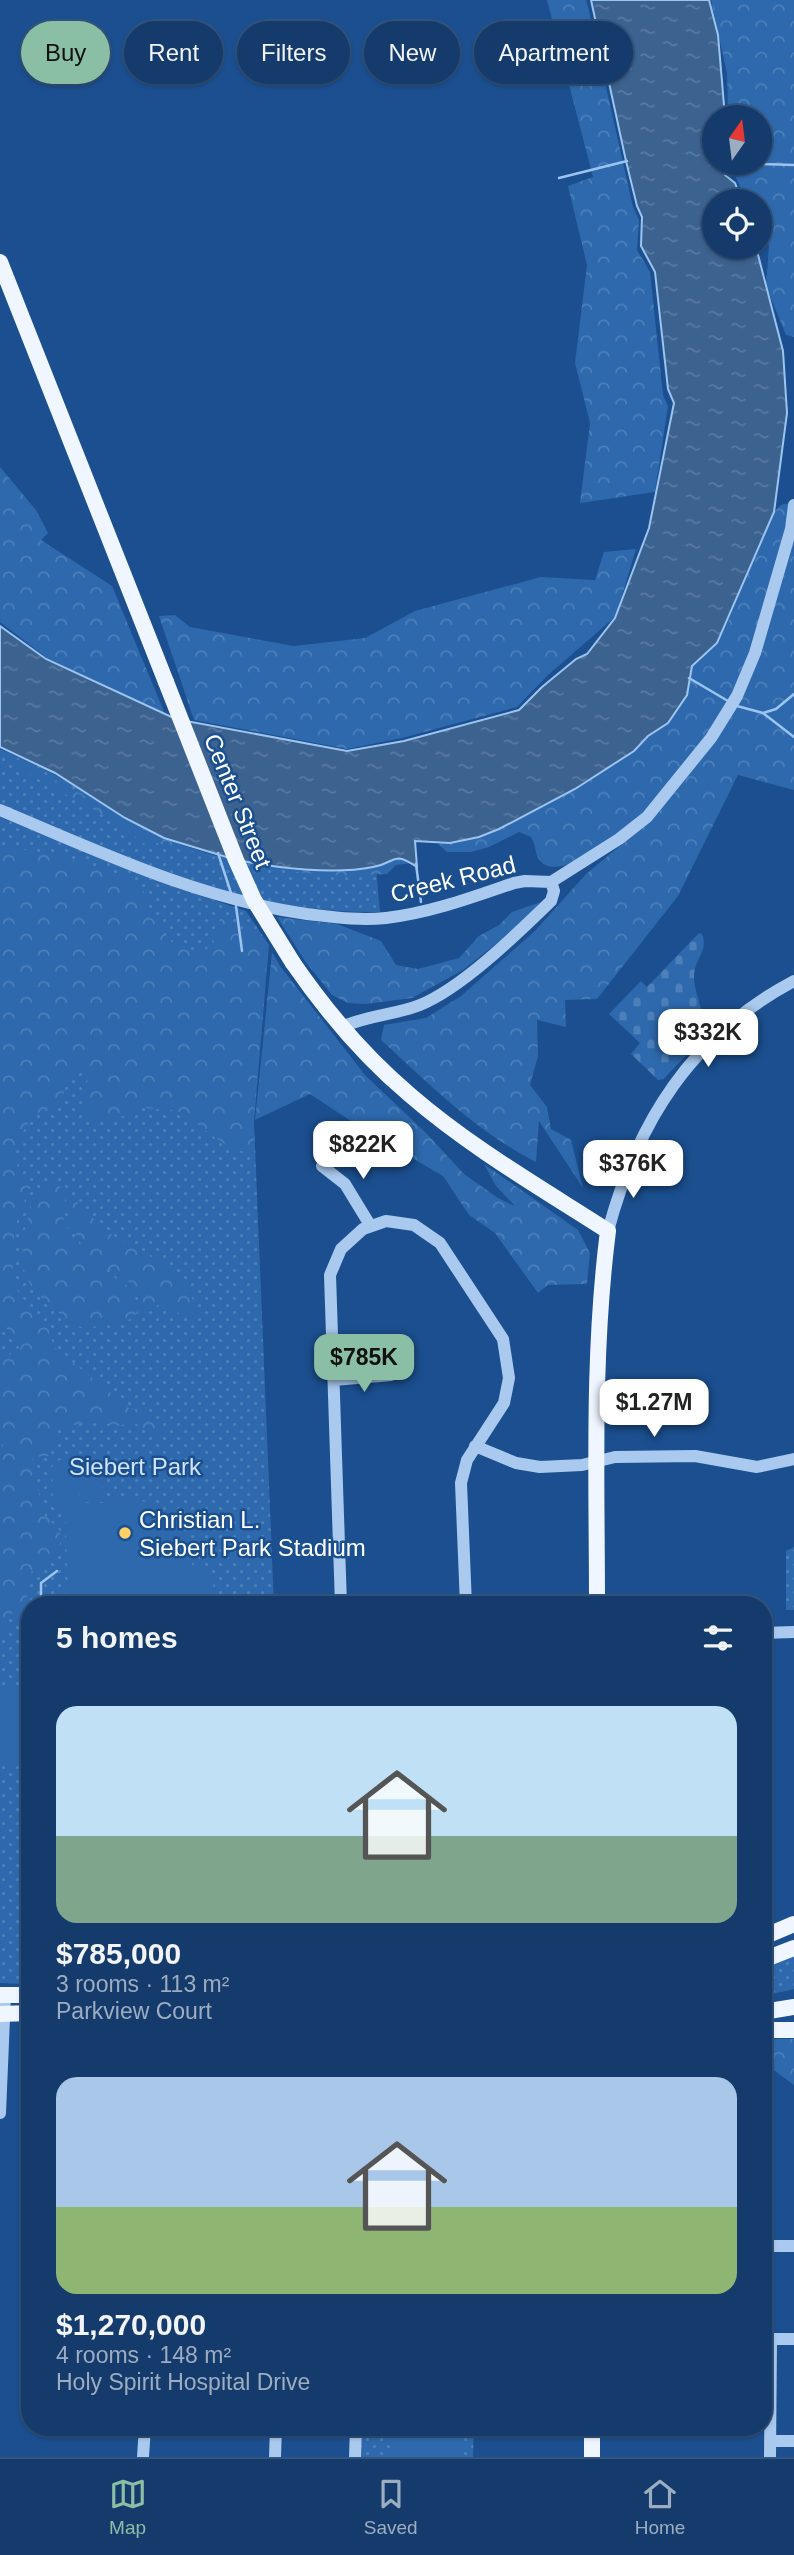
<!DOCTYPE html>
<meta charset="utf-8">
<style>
:root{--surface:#143b6b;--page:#1d4271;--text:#f1f3f6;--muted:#9dadc1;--line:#33557e;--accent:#8abfa5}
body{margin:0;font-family:Helvetica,sans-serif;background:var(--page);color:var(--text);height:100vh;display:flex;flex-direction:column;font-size:26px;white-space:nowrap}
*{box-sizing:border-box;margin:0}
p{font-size:23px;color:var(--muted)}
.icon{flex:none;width:38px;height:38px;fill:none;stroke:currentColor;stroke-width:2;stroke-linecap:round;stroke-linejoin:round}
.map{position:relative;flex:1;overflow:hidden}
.side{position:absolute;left:21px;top:1596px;width:751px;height:840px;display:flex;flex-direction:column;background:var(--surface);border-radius:28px;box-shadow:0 2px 5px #0004,0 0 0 2px var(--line)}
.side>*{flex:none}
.top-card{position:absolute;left:21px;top:21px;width:752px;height:63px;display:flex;gap:14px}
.needle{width:46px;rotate:14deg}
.tools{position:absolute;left:702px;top:105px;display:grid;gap:14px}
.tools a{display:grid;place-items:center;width:70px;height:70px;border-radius:50%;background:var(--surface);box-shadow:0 2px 5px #0004,0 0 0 2px var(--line);font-size:35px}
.price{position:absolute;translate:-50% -60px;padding:0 16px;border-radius:14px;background:#fff;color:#222;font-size:23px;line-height:46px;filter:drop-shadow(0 2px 4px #0008)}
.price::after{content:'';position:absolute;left:50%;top:42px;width:21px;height:16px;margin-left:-10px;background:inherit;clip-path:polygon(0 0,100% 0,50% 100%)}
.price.on{background:var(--accent);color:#111}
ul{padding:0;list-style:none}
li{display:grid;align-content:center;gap:14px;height:371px;padding:0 35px}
li span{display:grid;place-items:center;height:217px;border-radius:21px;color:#555}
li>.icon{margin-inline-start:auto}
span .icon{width:126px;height:126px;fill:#fffc;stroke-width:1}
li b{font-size:30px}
h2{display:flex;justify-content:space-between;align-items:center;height:84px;padding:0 35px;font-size:30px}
.pill{padding:0 24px;border-radius:32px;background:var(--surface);box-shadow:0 2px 5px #0004,0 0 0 2px var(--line);font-size:24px;line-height:63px}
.pill.on{background:var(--accent);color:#111}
.dock{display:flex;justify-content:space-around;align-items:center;height:98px;border-top:2px solid var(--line);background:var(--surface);font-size:19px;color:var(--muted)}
.dock a{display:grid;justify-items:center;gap:4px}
.dock .on{color:var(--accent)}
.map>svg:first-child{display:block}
</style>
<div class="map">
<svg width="794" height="2457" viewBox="0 0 794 2457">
<defs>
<pattern id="green-dots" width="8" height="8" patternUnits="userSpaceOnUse" patternTransform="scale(1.75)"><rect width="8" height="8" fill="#2e69ad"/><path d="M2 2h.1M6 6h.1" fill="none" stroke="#4d80b9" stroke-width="1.8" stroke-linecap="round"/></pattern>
<pattern id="forest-crowns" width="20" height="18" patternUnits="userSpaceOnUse" patternTransform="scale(1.75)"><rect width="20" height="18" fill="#2e69ad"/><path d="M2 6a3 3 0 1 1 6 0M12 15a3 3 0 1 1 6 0" fill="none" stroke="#4d80b9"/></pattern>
<pattern id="cemetery-stones" width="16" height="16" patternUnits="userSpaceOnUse" patternTransform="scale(1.75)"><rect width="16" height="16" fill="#2e69ad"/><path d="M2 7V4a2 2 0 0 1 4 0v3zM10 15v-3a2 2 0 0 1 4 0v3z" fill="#4d80b9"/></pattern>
<pattern id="water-ripples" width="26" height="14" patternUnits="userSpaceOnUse" patternTransform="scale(1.75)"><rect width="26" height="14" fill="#3c6290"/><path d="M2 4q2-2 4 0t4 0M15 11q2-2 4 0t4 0" fill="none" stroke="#597aa1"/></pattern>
</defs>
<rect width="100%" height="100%" fill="#1b4f8f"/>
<path fill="url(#green-dots)" d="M0 749C18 757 36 765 53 774 91 794 125 823 165 839 233 866 304 873 376 868L380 912C247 915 120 856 0 805Z
M0 817 152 879 246 911 269 945 254 1122 274 1605H30V1984L0 1983Z
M794 1547V1610H786V1551Z
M794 1953V1989L763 1996V1965Z
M360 2427H474L473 2457H359Z"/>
<path fill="url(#forest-crowns)" d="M547 0H586L588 7 633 207 639 220 637 250 650 272 663 395 668 406 655 492 580 503 590 423 575 363 587 265 568 186 593 177Z
M711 0H794V337L786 335 766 286 769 246 760 227V201H747L729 163H760V117H728L727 73Z
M0 467 36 510 48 533 41 540 112 586 165 714 47 658 0 622Z
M794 502V790L738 775 678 896 597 999 565 1000 566 1027 537 1020 538 1056 530 1085 547 1107 551 1129 571 1140 583 1188 539 1121 536 1162C477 1132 429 1084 381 1040L384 1025 426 1018 461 996 535 931 586 874 650 821 645 813C626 827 563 884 541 862 535 856 536 845 531 837L519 832 489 847 471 852H447L438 844 479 837 498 829 575 789 634 751 648 736 668 723 692 666 717 643 728 621 774 512 781 505Z
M636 549 616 616 547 676 517 707 402 738 347 749 194 720 159 616 175 615 190 627 294 646 365 638 415 611 541 577 595 580 604 552Z
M0 750 164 839 221 858 156 843 144 844C105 807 40 790 0 750Z
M15 847 36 853 55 854 141 883C149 909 161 947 192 951 199 952 208 948 214 947 212 934 213 927 223 918L235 923 242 952 243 931 252 924 268 950 253 1122C253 1128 255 1138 254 1144 247 1170 194 1120 184 1114 171 1107 156 1111 141 1107L130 1115 95 1120 86 1114 84 1097 89 1073H81L68 1079 60 1104 32 1116 18 1141 14 1159 22 1175 32 1185 19 1212 13 1243V1282L20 1295 47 1324 54 1347 129 1408C143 1410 159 1418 163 1432L156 1435 133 1422 118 1426 96 1421 58 1428 50 1456 32 1457 43 1513 60 1531V1551L31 1572 26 1582 28 1629 19 1626 13 1611 0 1642 2 1554 0 1536V1471L4 1436 0 1434V1362L25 1343 0 1323V855L1 851Z
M392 859H406L411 863 396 865 387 874C338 877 302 875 253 864 297 868 352 881 392 859Z
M541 902 521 924 463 970 412 998 366 1004 348 1003 332 995 305 961 277 917 337 924 381 941 396 965 418 969 459 958 479 936 499 925 512 912Z
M272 952 280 966 365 1075 426 1133 464 1174 498 1198 515 1206 496 1186 484 1164 578 1230 590 1253 587 1284 548 1285 538 1293 495 1233 469 1215 443 1176 366 1131 310 1094 255 1120Z
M59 1182C63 1194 61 1208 64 1220 68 1233 82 1252 91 1262 109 1281 138 1278 137 1312 127 1329 93 1326 76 1327 60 1313 39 1300 28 1281 17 1262 25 1214 36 1196 41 1188 50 1184 59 1182Z
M68 1195C76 1199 97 1223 108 1232 123 1243 140 1249 155 1259 169 1268 180 1281 189 1294 194 1301 198 1305 198 1313L183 1315 160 1305 141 1309C134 1276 127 1283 104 1267 81 1251 66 1224 66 1197Z
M763 2039H794V2085L771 2068 763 2069Z"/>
<path fill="url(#cemetery-stones)" d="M699 933 702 934C708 949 698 956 695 969 689 991 712 1018 700 1038 692 1053 674 1066 664 1079L658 1080 631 1054 640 1043 609 1014 641 981 647 987Z"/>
<path fill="#2e69ad" d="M102 1458 103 1502H80L78 1479V1504H104L113 1502 114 1498C159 1497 188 1519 192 1565H205V1568L210 1569V1572L213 1573 214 1605H59V1597H66L65 1591H68L65 1508 53 1507 52 1466 59 1465V1460Z
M30 1685V1769L8 1762 0 1756V1686Z
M391 2427H463L464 2457H392Z"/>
<path fill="url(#water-ripples)" stroke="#9cc4f0" stroke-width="2" d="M591 0H709L718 35 725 117H714V163H723L725 175 735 183 742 201H714V247H756L783 351 787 413 774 512 717 643 692 666 687 695 668 723 648 736 634 751 575 789 499 829 479 837 450 843 415 841 417 867C391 850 397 863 373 867 333 875 277 868 237 860L181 720 347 751 404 741 519 710 542 687 576 659 587 654 615 618 649 528 674 403 668 389 655 272 641 246 642 217 637 206 626 161Z
M0 626 46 659 176 719 236 860 164 838 125 818 55 773 0 747Z"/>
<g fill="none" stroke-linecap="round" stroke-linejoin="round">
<path stroke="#9cc4f0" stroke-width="2.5" d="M723 168 740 171 758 164 794 165
M559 178 627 161
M689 678 728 701
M737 706 763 713 794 737
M763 713 776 709 794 694
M218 853 231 893
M416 864 421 902
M236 906 242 951
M41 1605V1583L57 1571"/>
<path stroke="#a9c9ee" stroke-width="12" d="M0 810C100 852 199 899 307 914 333 917 359 921 386 918 430 913 473 897 514 883L525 881 551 882 619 839 647 817 711 738 737 696 755 653 791 529 794 505
M342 1027C367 1015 395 1015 420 1005 462 988 518 933 551 901L554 891 551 882
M322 1166 345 1184 370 1225
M608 1231C637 1122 692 1035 794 981
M334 1380 391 1375
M475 1446 516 1463 540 1467 582 1465 615 1457 695 1456 757 1467 794 1459
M341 1605 330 1275 341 1249 363 1229 386 1221 414 1225 440 1243 503 1339 509 1378 504 1403 467 1460 461 1483 466 1605
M763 1633 794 1632
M0 2113 5 1995
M763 2246H794
M763 2339H794
M770 2441H794
M143 2457 145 2427
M275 2457 276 2427
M355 2457 356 2427
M770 2457 771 2339"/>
<path stroke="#f0f6ff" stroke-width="16" d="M0 262 166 682
M293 963C326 1011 365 1057 410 1095 470 1147 541 1188 608 1231 592 1356 597 1480 597 1605
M763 1937 794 1924
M763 1960 794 1948
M0 1995H30
M763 2012 794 2007
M0 2014 30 2013
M763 2030H794
M592 2457V2427"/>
<path stroke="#f0f6ff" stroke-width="16" d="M166 682 236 860 254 900 293 963"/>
</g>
<circle fill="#ffd166" stroke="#1b4f8f" stroke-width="2.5" cx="125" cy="1533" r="7"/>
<g text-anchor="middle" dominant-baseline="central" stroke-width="5" stroke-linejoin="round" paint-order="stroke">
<g font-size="24" fill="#fff" stroke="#1b4f8f">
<text transform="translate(238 801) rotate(68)">Center Street</text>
<text transform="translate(453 879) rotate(-14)">Creek Road</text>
</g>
<g font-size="24" fill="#cfe3fa" stroke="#1b4f8f">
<text x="135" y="1466">Siebert Park</text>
</g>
<g font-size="24" fill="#fff" stroke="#1b4f8f" text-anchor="start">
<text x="139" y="1519">Christian L.<tspan x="139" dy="28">Siebert Park Stadium</tspan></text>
</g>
</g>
</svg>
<div class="tools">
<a><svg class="needle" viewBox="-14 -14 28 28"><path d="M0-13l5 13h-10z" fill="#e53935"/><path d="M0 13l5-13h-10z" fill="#9dadc1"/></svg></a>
<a><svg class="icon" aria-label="locate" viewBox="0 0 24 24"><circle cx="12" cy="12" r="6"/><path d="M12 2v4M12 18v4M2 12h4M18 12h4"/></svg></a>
</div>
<b class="price" style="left:708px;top:1069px">$332K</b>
<b class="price" style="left:363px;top:1181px">$822K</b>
<b class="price" style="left:633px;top:1200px">$376K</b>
<b class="price on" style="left:364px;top:1394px">$785K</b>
<b class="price" style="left:654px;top:1439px">$1.27M</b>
<div class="top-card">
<a class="pill on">Buy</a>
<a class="pill">Rent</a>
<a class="pill">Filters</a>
<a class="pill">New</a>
<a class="pill">Apartment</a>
</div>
<section class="side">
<h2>5 homes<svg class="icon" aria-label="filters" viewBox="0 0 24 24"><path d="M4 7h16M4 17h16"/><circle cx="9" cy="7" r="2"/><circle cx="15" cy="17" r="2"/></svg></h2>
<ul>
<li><span style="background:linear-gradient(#bfe0f5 60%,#7fa58c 0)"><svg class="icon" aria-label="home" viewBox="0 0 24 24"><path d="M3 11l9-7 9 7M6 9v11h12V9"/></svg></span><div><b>$785,000</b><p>3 rooms · 113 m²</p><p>Parkview Court</p></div></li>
<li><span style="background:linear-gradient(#a9c7e8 60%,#8fb573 0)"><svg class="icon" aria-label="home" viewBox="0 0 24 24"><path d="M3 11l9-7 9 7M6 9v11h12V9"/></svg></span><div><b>$1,270,000</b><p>4 rooms · 148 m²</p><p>Holy Spirit Hospital Drive</p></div></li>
</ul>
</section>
</div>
<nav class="dock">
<a class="on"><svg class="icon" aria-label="map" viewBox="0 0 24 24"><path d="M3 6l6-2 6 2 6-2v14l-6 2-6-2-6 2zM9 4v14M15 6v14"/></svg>Map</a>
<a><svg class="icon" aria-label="saved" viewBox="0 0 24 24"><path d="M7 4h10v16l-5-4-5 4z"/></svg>Saved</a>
<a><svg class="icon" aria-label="home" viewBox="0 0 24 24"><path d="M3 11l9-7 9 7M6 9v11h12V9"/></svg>Home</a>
</nav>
